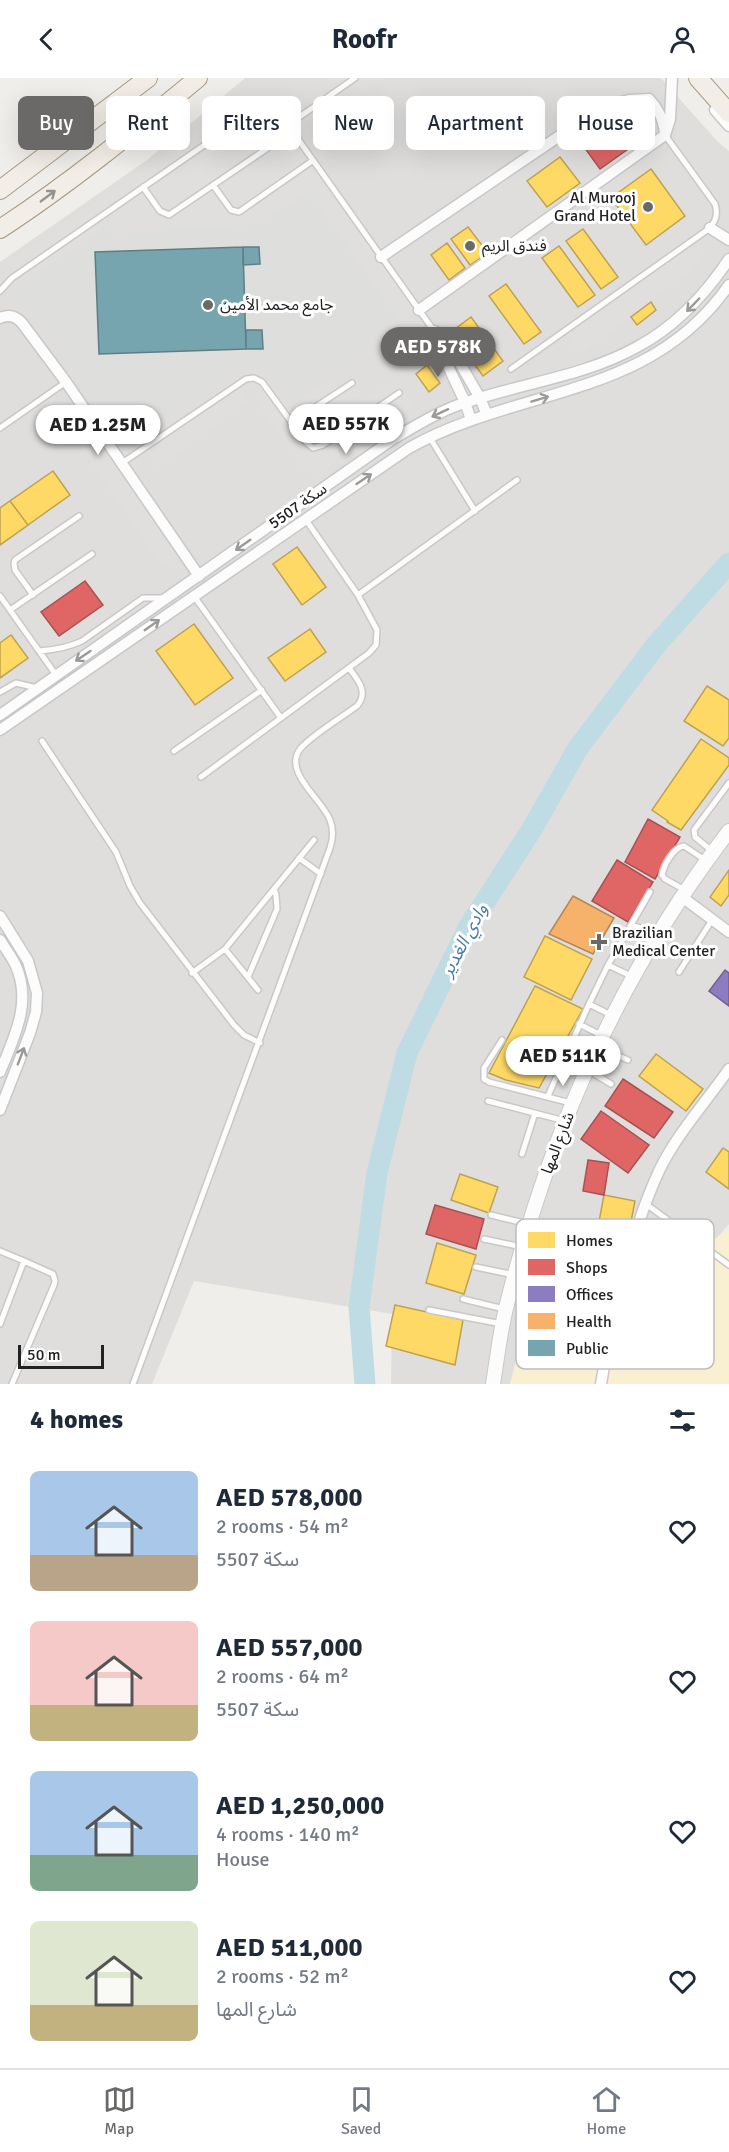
<!DOCTYPE html>
<meta charset="utf-8">
<style>
:root{--surface:#fff;--page:#f6f6f7;--text:#1f2937;--muted:#747a83;--line:#e0e1e3;--accent:#6a6968}
body{margin:0;font-family:Signika,"Noto Sans Arabic",sans-serif;background:var(--page);color:var(--text);height:100vh;display:flex;flex-direction:column;font-size:22px;white-space:nowrap}
*{box-sizing:border-box;margin:0}
p{font-size:20px;color:var(--muted)}
.icon{flex:none;width:33px;height:33px;fill:none;stroke:currentColor;stroke-width:2;stroke-linecap:round;stroke-linejoin:round}
.map{position:relative;height:1306px;overflow:hidden}
.drawer{display:flex;flex-direction:column;background:var(--surface);flex:1}
.drawer>*{flex:none}
.guide{position:absolute;left:18px;top:18px;width:693px;height:54px;display:flex;gap:12px}
.scale{position:absolute;left:18px;bottom:15px;width:86px;box-sizing:border-box;padding-left:6px;border:3px solid #222;border-top:0;font-size:16px;line-height:21px;white-space:nowrap;color:#222;-webkit-text-stroke:4px #fff;paint-order:stroke}
.price{position:absolute;translate:-50% -51px;padding:0 14px;border-radius:21px;background:#fff;color:#222;font-size:20px;line-height:39px;filter:drop-shadow(0 2px 3px #0008)}
.price::after{content:'';position:absolute;left:50%;top:36px;width:18px;height:14px;margin-left:-9px;background:inherit;clip-path:polygon(0 0,100% 0,50% 100%)}
.price.current{background:var(--accent);color:#fff}
ul{padding:0;list-style:none}
li{display:flex;align-items:center;gap:18px;height:150px;padding:0 30px}
li span{display:grid;place-items:center;flex:none;width:168px;height:120px;border-radius:9px;color:#555}
li>.icon{margin-inline-start:auto}
span .icon{width:72px;height:72px;fill:#fffc;stroke-width:1}
li b{font-size:26px}
h2{display:flex;justify-content:space-between;align-items:center;height:72px;padding:0 30px;font-size:26px}
.pill{padding:0 21px;border-radius:9px;background:var(--surface);box-shadow:0 6px 24px #0002;font-size:21px;line-height:54px}
.pill.current{background:var(--accent);color:#fff}
header{display:flex;justify-content:space-between;align-items:center;height:78px;padding:0 30px;background:var(--surface);font-size:27px;font-weight:700}
.tab-bar{display:flex;justify-content:space-around;align-items:center;height:84px;border-top:2px solid var(--line);background:var(--surface);font-size:16px;color:var(--muted)}
.tab-bar a{display:grid;justify-items:center;gap:3px}
.tab-bar .current{color:var(--accent)}
.map>svg:first-child{display:block}
</style>
<header><svg class="icon" aria-label="back" viewBox="0 0 24 24"><path d="M15 5l-7 7 7 7"/></svg>Roofr<svg class="icon" aria-label="person" viewBox="0 0 24 24"><circle cx="12" cy="8" r="4"/><path d="M4 21q1-7 8-7t8 7"/></svg></header>
<div class="map">
<svg width="729" height="1306" viewBox="0 0 729 1306">
<rect width="100%" height="100%" fill="#f0eeeb"/>
<path fill="#dfdedc" d="M245 0H661L717 63 729 73V1146L614 1277 612 1306H391L392 1236 194 1203 152 1306H0V184L147 82Z"/>
<path fill="#dededc" d="M310 114 400 244 287 321 262 279 136 356 133 351 117 358 17 210 108 147 259 146Z"/>
<path fill="#f8f0d0" d="M729 1152V1306H510L529 1231 625 1215Z"/>
<path fill="#e0dfde" d="M329 0H385L317 47 311 39 295 57 419 232 400 244 310 114 259 146 111 156 108 147 24 205 10 183 245 19 253 28 260 24 273 23 293 39 306 29 300 20Z
M690 168 705 181 580 277 568 258Z
M253 296 261 298 277 313 295 338 297 335 293 327 335 299 339 308 349 300 366 321 397 300 412 329 317 397 313 390 306 395 258 326 265 320 257 309 249 308 239 314 247 324 157 390 136 356 163 339 170 349 238 300Z
M76 327 180 478 163 490 60 338Z"/>
<path fill="#ffd966" stroke="#bda252" stroke-width="1.5" d="M560 79 580 105 547 129 527 103Z
M651 91 685 138 646 167 611 120Z
M468 149 488 175 470 187 451 161Z
M583 151 618 199 601 211 566 163Z
M447 165 465 190 449 202 431 177Z
M559 168 595 217 578 229 542 180Z
M506 206 541 254 524 266 489 218Z
M651 224 656 232 637 247 631 239Z
M471 239 503 283 483 298 451 254Z
M427 287 440 305 429 314 416 296Z
M53 393 70 417 28 447 10 423Z
M10 423 28 447 0 467V430Z
M297 469 326 509 302 527 273 486Z
M194 546 233 600 195 627 156 573Z
M310 551 326 574 285 603 268 580Z
M11 557 28 580 0 600V565Z
M707 608 729 622V660L723 668 684 643Z
M701 661 729 680V687L681 752 667 744 668 743 652 732Z
M729 792V817L721 828 710 819Z
M545 858 592 881 571 922 524 899Z
M535 908 583 931 539 1010 506 1002 489 995Z
M656 976 703 1011 686 1033 639 998Z
M723 1070 729 1074V1111L706 1094Z
M460 1096 498 1109 489 1135 451 1122Z
M604 1117 635 1123 629 1154 598 1149Z
M437 1165 476 1177 464 1216 426 1205Z
M395 1227 463 1242 455 1287 386 1268Z"/>
<path fill="#e06666" stroke="#a75252" stroke-width="1.5" d="M622 41 638 64 600 91 584 69Z
M85 503 103 527 59 558 41 534Z
M648 741 680 759 655 801 625 784Z
M617 782 653 804 628 844 592 823Z
M623 1001 673 1034 654 1060 605 1028Z
M601 1033 649 1067 628 1095 581 1061Z
M588 1082 609 1085 604 1117 583 1113Z
M435 1127 484 1141 476 1171 426 1156Z"/>
<path fill="#8e7cc3" stroke="#6e6193" stroke-width="1.5" d="M725 892 729 895V928L709 913Z"/>
<path fill="#f6b26b" stroke="#b68755" stroke-width="1.5" d="M573 818 614 840 593 876 549 856Z"/>
<path fill="#76a5af" stroke="#5d7e85" stroke-width="1.5" d="M243 169 246 271 99 276 95 174Z
M243 169H259L260 186 243 187Z
M246 252H262L263 271H246Z"/>
<g fill="none" stroke-linecap="round" stroke-linejoin="round">
<path stroke="#bfdbe3" stroke-width="21" d="M365 1306 359 1229 377 1095 407 975 468 850 532 751 578 670 656 567 729 485"/>
<defs>
<path id="service" d="M288 47 355 0
M213 107 231 132 239 134 312 83
M143 109 160 133 169 137 278 63
M0 213 12 200 255 32C270 23 278 36 288 47L434 253
M511 291 710 150C716 142 718 136 715 126L665 57
M291 345 352 305
M0 350 66 304
M430 360 475 433
M122 385 246 301 254 300 262 304 305 363 313 370 323 367 399 315
M33 517 15 492 14 485 15 482 79 438
M358 517 517 402
M0 518 56 597
M194 518 281 640
M10 532 92 476
M39 573C55 572 67 570 82 563L143 520H164
M0 614 16 605 37 610
M42 663 116 774 130 808 140 825 234 947 244 957 260 965
M174 673 262 612
M201 699 369 575 376 567 377 552 358 517 306 442
M712 773 695 759 694 752 729 705
M299 780 321 796
M685 812 665 801 662 797C664 787 674 769 684 768L705 782
M632 847 657 856
M225 871 258 912
M608 887 633 899
M679 894 712 842
M192 895 225 871 314 762
M248 899 277 831 276 817 274 811
M589 926 611 937
M579 946 601 957
M502 962 484 990V1001L489 1004 571 1025
M598 969 628 982
M588 992 611 1006
M548 1018 589 926 608 887 650 814
M488 1023 565 1043
M522 1076 535 1035
M646 1126 729 1187
M491 1137 528 1146
M484 1161 522 1169
M0 1173 24 1183
M476 1189 514 1197
M463 1221 504 1231
M429 1232 502 1246
M0 1246 24 1183 53 1196 55 1203 54 1207 12 1306
M133 1306 330 770C333 761 334 752 330 742 323 722 281 693 301 670 312 657 342 639 357 628 369 614 358 602 349 590"/>
<path id="minor" d="M715 32 729 48
M710 150 729 162
M381 179 602 29 629 22 649 21C659 31 663 41 665 55
M419 232 665 57 670 41 672 0
M0 240C9 236 16 238 22 245L66 304 199 498
M434 253 441 256 446 261 480 320 487 337
M434 253 436 263 465 324 471 342
M0 637 393 361C417 347 441 332 467 324 523 305 585 298 637 269 676 248 705 217 729 181
M0 652 409 370C519 308 649 322 729 207
M682 819 729 854
M0 838 28 883 37 915 36 934 30 955 0 1032
M0 862C5 870 11 878 15 886 33 923 14 960 0 994
M601 1306C612 1238 630 1156 659 1093 676 1057 706 1024 729 991"/>
<path id="tertiary" d="M493 1306C497 1281 500 1255 506 1230 549 1055 619 896 729 753"/>
<path id="primary" d="M698 0 729 35
M0 112 148 0
M0 151C69 106 134 53 198 0"/>
</defs>
<use href="#service" stroke="#c9c8c7" stroke-width="8"/>
<use href="#minor" stroke="#c9c8c7" stroke-width="13"/>
<use href="#tertiary" stroke="#c9c8c7" stroke-width="16"/>
<use href="#primary" stroke="#a79c86" stroke-width="20"/>
<use href="#service" stroke="#fdfcfc" stroke-width="5"/>
<use href="#minor" stroke="#fdfcfc" stroke-width="10"/>
<use href="#tertiary" stroke="#fdfcfc" stroke-width="14"/>
<use href="#primary" stroke="#f3ede7" stroke-width="18"/>
</g>
<defs><path id="oneway-shaft" d="M-6 0H5M1.5-3L5.5 0L1.5 3" fill="none" stroke-width="1.6" stroke-linecap="round" stroke-linejoin="round" transform="scale(1.5)"/></defs>
<use stroke="#95928e" href="#oneway-shaft" transform="translate(48 118) rotate(-37)"/>
<g stroke="#9a9a9a">
<use href="#oneway-shaft" transform="translate(693 227) rotate(134)"/>
<use href="#oneway-shaft" transform="translate(540 321) rotate(-17)"/>
<use href="#oneway-shaft" transform="translate(440 335) rotate(155)"/>
<use href="#oneway-shaft" transform="translate(364 401) rotate(-34)"/>
<use href="#oneway-shaft" transform="translate(243 467) rotate(145)"/>
<use href="#oneway-shaft" transform="translate(152 547) rotate(-35)"/>
<use href="#oneway-shaft" transform="translate(83 578) rotate(146)"/>
<use href="#oneway-shaft" transform="translate(21 978) rotate(-69)"/>
</g>
<g fill="#6a6968" stroke="#fff" stroke-width="2">
<circle cx="648" cy="129" r="6"/>
<circle cx="470" cy="168" r="6"/>
<circle cx="208" cy="227" r="6"/>
<path d="M596 855h6v6h6v6h-6v6h-6v-6h-6v-6h6z"/>
</g>
<g text-anchor="middle" dominant-baseline="central" stroke-width="6" stroke-linejoin="round" paint-order="stroke">
<g font-size="16" fill="#222" stroke="#fff" text-anchor="start">
<text x="636" y="120" text-anchor="end">Al Murooj<tspan x="636" dy="18">Grand Hotel</tspan></text>
<text x="482" y="168">فندق الريم</text>
<text x="220" y="227">جامع محمد الأمين</text>
<text x="612" y="855">Brazilian<tspan x="612" dy="18">Medical Center</tspan></text>
</g>
<g font-size="16" fill="#222" stroke="#fff">
<text transform="translate(298 428) rotate(-35)">سكة 5507</text>
<text transform="translate(558 1065) rotate(-69)">شارع المها</text>
</g>
<g font-size="18" font-style="italic" fill="#4a7aab" stroke="#fff">
<text transform="translate(464 862) rotate(-62)">وادي الغدير</text>
</g>
</g>
<rect x="516" y="1141" width="198" height="150" rx="9" fill="#fff" stroke="#bdbdbd" stroke-width="1.5"/>
<rect x="528" y="1154" width="27" height="16" fill="#ffd966"/>
<rect x="528" y="1181" width="27" height="16" fill="#e06666"/>
<rect x="528" y="1208" width="27" height="16" fill="#8e7cc3"/>
<rect x="528" y="1235" width="27" height="16" fill="#f6b26b"/>
<rect x="528" y="1262" width="27" height="16" fill="#76a5af"/>
<g font-size="16" fill="#222">
<text x="566" y="1168">Homes</text>
<text x="566" y="1195">Shops</text>
<text x="566" y="1222">Offices</text>
<text x="566" y="1249">Health</text>
<text x="566" y="1276">Public</text>
</g>
</svg>
<div class="scale">50 m</div>
<b class="price current" style="left:438px;top:300px">AED 578K</b>
<b class="price" style="left:346px;top:377px">AED 557K</b>
<b class="price" style="left:98px;top:378px">AED 1.25M</b>
<b class="price" style="left:563px;top:1009px">AED 511K</b>
<div class="guide">
<a class="pill current">Buy</a>
<a class="pill">Rent</a>
<a class="pill">Filters</a>
<a class="pill">New</a>
<a class="pill">Apartment</a>
<a class="pill">House</a>
</div>
</div>
<section class="drawer">
<h2>4 homes<svg class="icon" aria-label="filters" viewBox="0 0 24 24"><path d="M4 7h16M4 17h16"/><circle cx="9" cy="7" r="2"/><circle cx="15" cy="17" r="2"/></svg></h2>
<ul>
<li><span style="background:linear-gradient(#a9c7e8 70%,#b9a48a 0)"><svg class="icon" aria-label="home" viewBox="0 0 24 24"><path d="M3 11l9-7 9 7M6 9v11h12V9"/></svg></span><div><b>AED 578,000</b><p>2 rooms · 54 m²</p><p>سكة 5507</p></div><svg class="icon" aria-label="heart" viewBox="0 0 24 24"><path d="M12 20l-8-8c-3-5 5-10 8-4 3-6 11-1 8 4z"/></svg></li>
<li><span style="background:linear-gradient(#f6c9c9 70%,#c2b280 0)"><svg class="icon" aria-label="home" viewBox="0 0 24 24"><path d="M3 11l9-7 9 7M6 9v11h12V9"/></svg></span><div><b>AED 557,000</b><p>2 rooms · 64 m²</p><p>سكة 5507</p></div><svg class="icon" aria-label="heart" viewBox="0 0 24 24"><path d="M12 20l-8-8c-3-5 5-10 8-4 3-6 11-1 8 4z"/></svg></li>
<li><span style="background:linear-gradient(#a9c7e8 70%,#7fa58c 0)"><svg class="icon" aria-label="home" viewBox="0 0 24 24"><path d="M3 11l9-7 9 7M6 9v11h12V9"/></svg></span><div><b>AED 1,250,000</b><p>4 rooms · 140 m²</p><p>House</p></div><svg class="icon" aria-label="heart" viewBox="0 0 24 24"><path d="M12 20l-8-8c-3-5 5-10 8-4 3-6 11-1 8 4z"/></svg></li>
<li><span style="background:linear-gradient(#dfe7d0 70%,#c2b280 0)"><svg class="icon" aria-label="home" viewBox="0 0 24 24"><path d="M3 11l9-7 9 7M6 9v11h12V9"/></svg></span><div><b>AED 511,000</b><p>2 rooms · 52 m²</p><p>شارع المها</p></div><svg class="icon" aria-label="heart" viewBox="0 0 24 24"><path d="M12 20l-8-8c-3-5 5-10 8-4 3-6 11-1 8 4z"/></svg></li>
</ul>
</section>
<nav class="tab-bar">
<a class="current"><svg class="icon" aria-label="map" viewBox="0 0 24 24"><path d="M3 6l6-2 6 2 6-2v14l-6 2-6-2-6 2zM9 4v14M15 6v14"/></svg>Map</a>
<a><svg class="icon" aria-label="saved" viewBox="0 0 24 24"><path d="M7 4h10v16l-5-4-5 4z"/></svg>Saved</a>
<a><svg class="icon" aria-label="home" viewBox="0 0 24 24"><path d="M3 11l9-7 9 7M6 9v11h12V9"/></svg>Home</a>
</nav>
